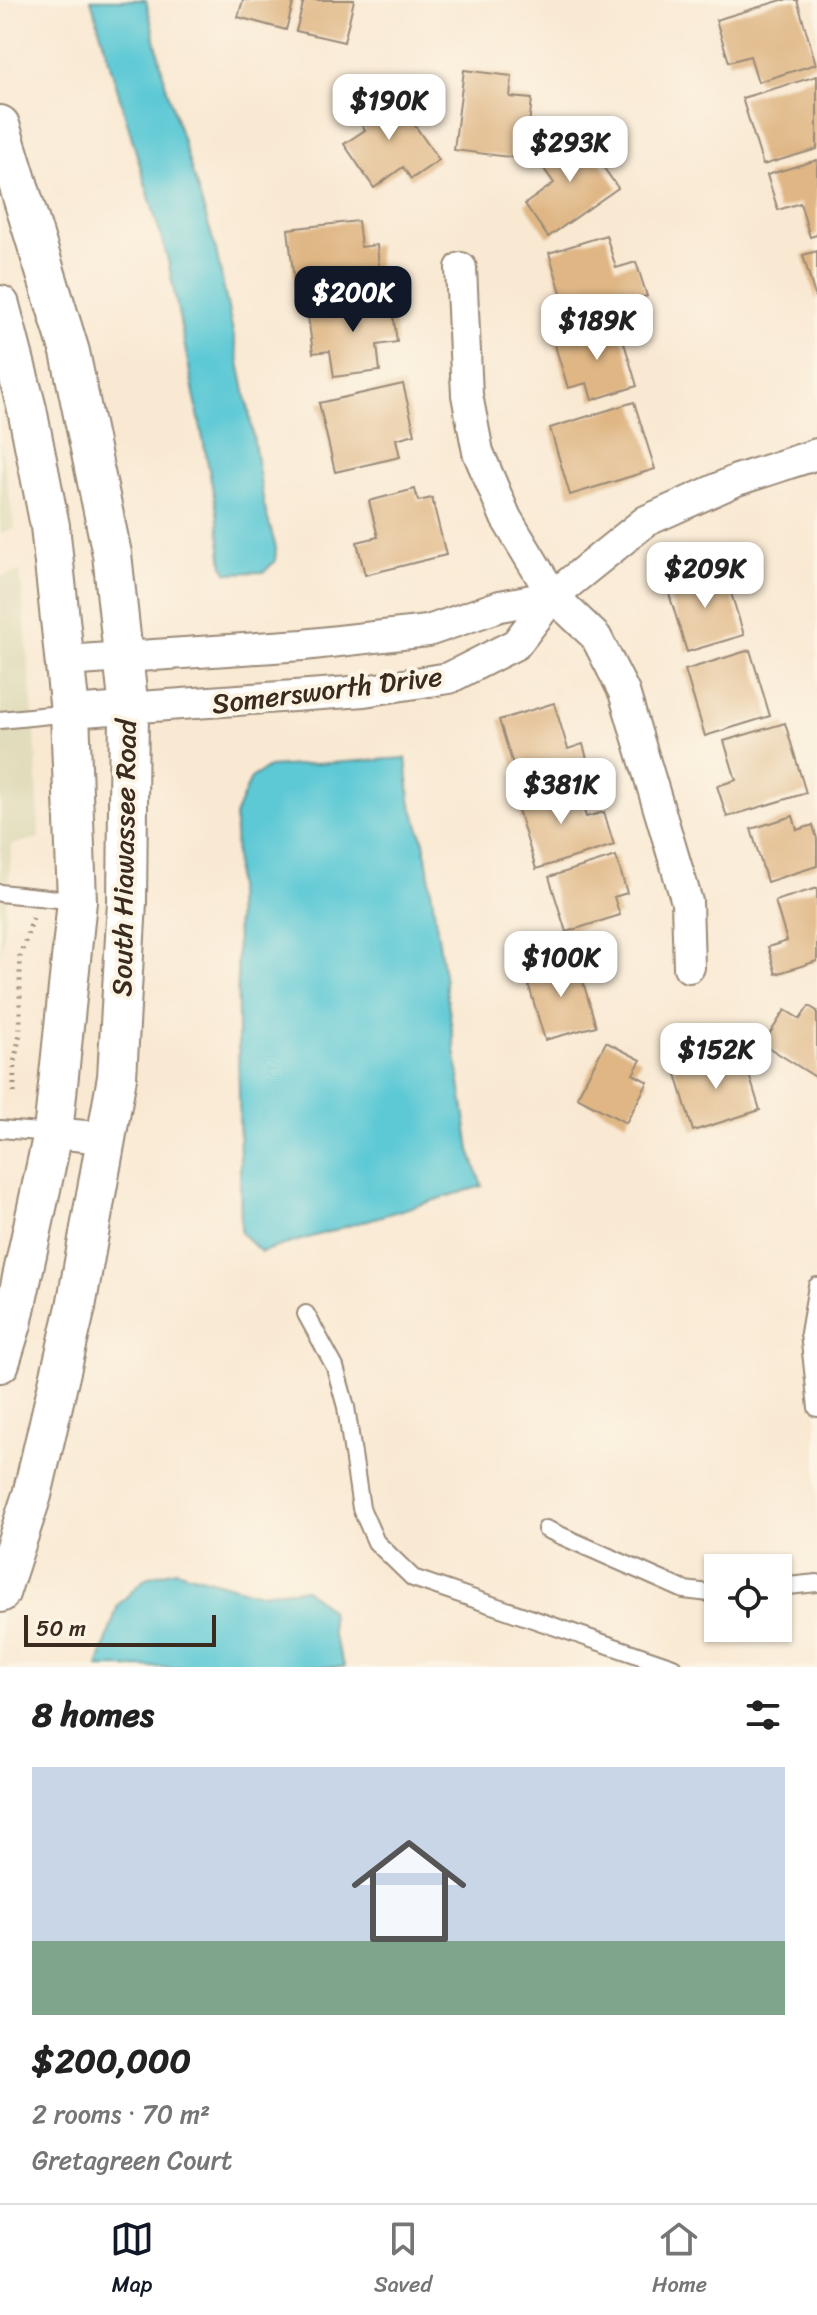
<!DOCTYPE html>
<meta charset="utf-8">
<style>
:root{--surface:#fff;--page:#f2f2f2;--text:#222;--muted:#767676;--line:#e0e0e0;--accent:#111827}
body{margin:0;font-family:Sriracha,sans-serif;background:var(--page);color:var(--text);height:100vh;display:flex;flex-direction:column;font-size:30px;white-space:nowrap}
*{box-sizing:border-box;margin:0}
p{font-size:26px;color:var(--muted)}
.icon{flex:none;width:44px;height:44px;fill:none;stroke:currentColor;stroke-width:2;stroke-linecap:round;stroke-linejoin:round}
.map{position:relative;height:1667px;overflow:hidden}
.sheet{display:flex;flex-direction:column;background:var(--surface);flex:1}
.sheet>*{flex:none}
.controls{position:absolute;left:704px;top:1554px;display:grid;gap:16px}
.controls a{display:grid;place-items:center;width:88px;height:88px;border-radius:0px;background:var(--surface);box-shadow:0 2px 6px #0004;font-size:40px}
.scale{position:absolute;left:24px;bottom:20px;width:192px;box-sizing:border-box;padding-left:8px;border:4px solid #3b2a1e;border-top:0;font-size:22px;line-height:28px;white-space:nowrap;color:#3b2a1e;-webkit-text-stroke:6px #fcf5e5;paint-order:stroke}
.price{position:absolute;translate:-50% -68px;padding:0 18px;border-radius:16px;background:#fff;color:#222;font-size:26px;line-height:52px;filter:drop-shadow(0 2px 4px #0008)}
.price::after{content:'';position:absolute;left:50%;top:48px;width:24px;height:18px;margin-left:-12px;background:inherit;clip-path:polygon(0 0,100% 0,50% 100%)}
.price.on{background:var(--accent);color:#fff}
ul{padding:0;list-style:none}
li{display:grid;align-content:center;gap:16px;height:424px;padding:0 32px}
li+li{border-top:2px solid var(--line)}
li span{display:grid;place-items:center;height:248px;border-radius:0px;color:#555}
li>.icon{margin-inline-start:auto}
span .icon{width:144px;height:144px;fill:#fffc;stroke-width:1}
li b{font-size:34px}
h2{display:flex;justify-content:space-between;align-items:center;height:96px;padding:0 32px;font-size:34px}
.tab-bar{display:flex;justify-content:space-around;align-items:center;height:112px;border-top:2px solid var(--line);background:var(--surface);font-size:22px;color:var(--muted)}
.tab-bar a{display:grid;justify-items:center;gap:4px}
.tab-bar .on{color:var(--accent)}
.map>svg:first-child{display:block}
</style>
<div class="map">
<svg width="817" height="1667" viewBox="0 0 817 1667">
<rect width="100%" height="100%" fill="#fcf5e5"/>
<filter id="ink" filterUnits="userSpaceOnUse"><feTurbulence type="fractalNoise" baseFrequency=".0125" numOctaves="2"/><feDisplacementMap in="SourceGraphic" scale="16" xChannelSelector="R" yChannelSelector="G"/><feConvolveMatrix kernelMatrix="1 2 1 2 8 2 1 2 1" color-interpolation-filters="sRGB"/></filter>
<filter id="wash" filterUnits="userSpaceOnUse"><feTurbulence type="fractalNoise" baseFrequency=".006" numOctaves="4" result="noise"/><feDisplacementMap in="SourceGraphic" scale="32" xChannelSelector="R" yChannelSelector="G"/><feGaussianBlur stdDeviation="1.8" result="paint"/><feColorMatrix in="noise" values="0 0 0 0 0 0 0 0 0 0 0 0 0 0 0 0 0 1.4 0 .05"/><feComposite in="paint" operator="in"/></filter>
<g filter="url(#wash)">
<rect width="100%" height="100%" fill="#f9e9d3"/>
<path fill="#e1dcbb" d="M0 442 15 528 0 533Z
M20 571 36 747 39 838 12 845 0 964V577Z"/>
<path fill="#5dc9d5" stroke="#4c7a7a" stroke-width="2" d="M91 0H146L166 86 216 250 249 411 264 505 276 548 275 561 264 572 228 573 223 566 217 511 168 260Z
M406 758 410 800 424 842 470 1150 482 1186 261 1252 241 1233 235 816 251 778 269 767Z
M175 1570 256 1593 305 1589 330 1610 332 1634 345 1667H98L118 1605 146 1578Z"/>
<g id="blocks">
<path fill="#dfb684" d="M243 0H294L286 30 238 17Z
M304 0H354L344 42 296 31Z
M782 0H797L816 64 758 82 750 56 729 62 716 20Z
M464 70 512 76 510 97 532 99 525 159 454 150Z
M817 76V149L763 165 742 98Z
M390 90 439 160 411 179 403 167 374 188 344 144 365 130 354 115Z
M578 131 618 188 548 237 525 204 554 183 537 159Z
M817 160V235L810 237 800 203 778 210 767 175Z
M358 221 361 247 377 245 381 289 296 298 288 229Z
M606 235 616 268 636 262 647 296 569 319 549 253Z
M817 251V299H816L803 255Z
M391 297 397 342 377 345 380 371 334 377 330 351 313 353 307 309Z
M618 323 637 386 592 400 587 383 568 388 554 342Z
M403 384 415 434 396 439 400 457 335 472 319 403Z
M634 402 655 469 570 495 550 428Z
M415 489 418 501 432 498 446 555 365 575 357 542 378 537 369 501Z
M723 567 744 635 687 652 666 584Z
M750 650 770 716 705 736 685 670Z
M554 703 568 749 583 744 589 766 520 787 499 720Z
M785 723 806 793 727 817 717 786 736 780 724 741Z
M575 782 586 817 604 812 614 845 536 869 515 800Z
M793 816 797 830 813 825 817 839V866L767 882 751 829Z
M616 856 627 893 614 897 620 915 566 932 549 877Z
M817 888V961L776 974 768 947 787 941 775 901Z
M576 958 596 1026 545 1040 525 973Z
M809 1006 817 1011V1078L763 1044 785 1010 800 1019Z
M606 1042 641 1060 633 1074 648 1082 626 1123 577 1097Z
M701 1055 704 1066 743 1055 760 1110 693 1131 673 1064Z"/>
</g>
</g>
<g filter="url(#ink)">
<use href="#blocks" fill-opacity="0" stroke="#9a8a78" stroke-width="2"/>
<g fill="none" stroke-linecap="round" stroke-linejoin="round">
<defs>
<path id="service" d="M0 720 70 713
M0 893 77 901
M0 1129 53 1133
M817 1286 809 1333 817 1408
M306 1314 335 1367 346 1407 361 1508 376 1542 413 1578 673 1667
M546 1529 684 1590 718 1594
M778 1587 817 1583"/>
<path id="minor" d="M461 268 467 395 478 452 506 518 553 596 596 637 624 692 687 902 689 967
M65 661 303 645 428 631 500 606 553 596
M70 712 364 691 449 678 516 644 553 596 646 521 737 480 817 454
M53 1133 106 1138"/>
<path id="tertiary" d="M0 125 70 352 112 554 129 710 127 902 117 1077 76 1307 32 1495 0 1593
M0 305 27 409 50 526 70 712 77 901 53 1133 12 1324 0 1363"/>
</defs>
<use href="#service" stroke="#9a8a78" stroke-width="20"/>
<use href="#minor" stroke="#9a8a78" stroke-width="34"/>
<use href="#tertiary" stroke="#9a8a78" stroke-width="42"/>
<path stroke="#9a8a78" stroke-width="5" stroke-dasharray="2 6" stroke-linecap="butt" d="M14 1093V1064L20 1033V956L33 918"/>
<use href="#service" stroke="#fff" stroke-width="16"/>
<use href="#minor" stroke="#fff" stroke-width="30"/>
<use href="#tertiary" stroke="#fff" stroke-width="38"/>
</g>
</g>
<g text-anchor="middle" dominant-baseline="central" stroke-width="8" stroke-linejoin="round" paint-order="stroke">
<g font-size="28" fill="#3b2a1e" stroke="#fcf5e5">
<text transform="translate(327 690) rotate(-7)">Somersworth Drive</text>
<text transform="translate(124 858) rotate(-89)">South Hiawassee Road</text>
</g>
</g>
</svg>
<div class="controls">
<a><svg class="icon" aria-label="locate" viewBox="0 0 24 24"><circle cx="12" cy="12" r="6"/><path d="M12 2v4M12 18v4M2 12h4M18 12h4"/></svg></a>
</div>
<div class="scale">50 m</div>
<b class="price" style="left:389px;top:142px">$190K</b>
<b class="price" style="left:570px;top:184px">$293K</b>
<b class="price on" style="left:353px;top:334px">$200K</b>
<b class="price" style="left:597px;top:362px">$189K</b>
<b class="price" style="left:705px;top:610px">$209K</b>
<b class="price" style="left:561px;top:826px">$381K</b>
<b class="price" style="left:561px;top:999px">$100K</b>
<b class="price" style="left:716px;top:1091px">$152K</b>
</div>
<section class="sheet">
<h2>8 homes<svg class="icon" aria-label="filters" viewBox="0 0 24 24"><path d="M4 7h16M4 17h16"/><circle cx="9" cy="7" r="2"/><circle cx="15" cy="17" r="2"/></svg></h2>
<ul>
<li><span style="background:linear-gradient(#c9d6e8 70%,#7fa58c 0)"><svg class="icon" aria-label="home" viewBox="0 0 24 24"><path d="M3 11l9-7 9 7M6 9v11h12V9"/></svg></span><div><b>$200,000</b><p>2 rooms · 70 m²</p><p>Gretagreen Court</p></div></li>
</ul>
</section>
<nav class="tab-bar">
<a class="on"><svg class="icon" aria-label="map" viewBox="0 0 24 24"><path d="M3 6l6-2 6 2 6-2v14l-6 2-6-2-6 2zM9 4v14M15 6v14"/></svg>Map</a>
<a><svg class="icon" aria-label="saved" viewBox="0 0 24 24"><path d="M7 4h10v16l-5-4-5 4z"/></svg>Saved</a>
<a><svg class="icon" aria-label="home" viewBox="0 0 24 24"><path d="M3 11l9-7 9 7M6 9v11h12V9"/></svg>Home</a>
</nav>
